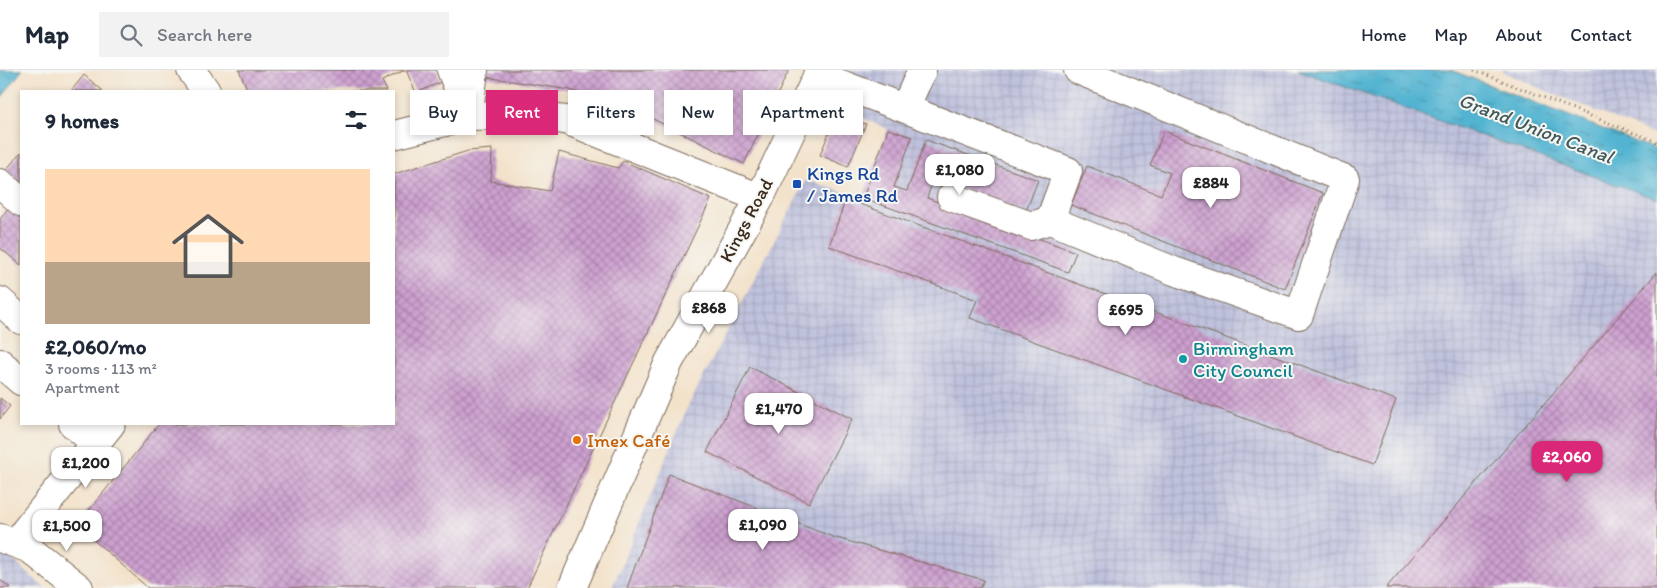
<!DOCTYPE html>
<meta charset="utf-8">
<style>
:root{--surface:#fff;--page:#f2f2f3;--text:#1f2937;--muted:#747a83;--line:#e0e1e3;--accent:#db2777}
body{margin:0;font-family:Itim,sans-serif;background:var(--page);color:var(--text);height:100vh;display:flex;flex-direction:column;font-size:19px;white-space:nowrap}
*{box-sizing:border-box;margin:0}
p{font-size:16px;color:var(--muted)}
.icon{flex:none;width:28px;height:28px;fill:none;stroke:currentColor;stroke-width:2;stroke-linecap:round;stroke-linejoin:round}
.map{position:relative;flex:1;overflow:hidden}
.details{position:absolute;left:20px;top:20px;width:375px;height:335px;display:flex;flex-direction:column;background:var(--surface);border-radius:0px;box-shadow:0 2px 8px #0003}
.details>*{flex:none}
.banner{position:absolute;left:410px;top:20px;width:475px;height:45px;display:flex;gap:10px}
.price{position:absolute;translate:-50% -42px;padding:0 11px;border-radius:10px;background:#fff;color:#222;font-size:16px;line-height:32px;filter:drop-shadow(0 1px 2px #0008)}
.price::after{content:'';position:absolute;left:50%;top:30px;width:15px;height:11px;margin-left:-8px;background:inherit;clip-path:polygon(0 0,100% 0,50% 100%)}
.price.active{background:var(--accent);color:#fff}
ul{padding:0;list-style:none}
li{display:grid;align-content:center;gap:10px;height:265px;padding:0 25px}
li+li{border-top:1px solid var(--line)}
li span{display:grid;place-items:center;height:155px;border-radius:0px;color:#555}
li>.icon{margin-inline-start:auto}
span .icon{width:90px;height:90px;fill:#fffc;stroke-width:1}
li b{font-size:21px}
h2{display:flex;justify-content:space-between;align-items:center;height:60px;padding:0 25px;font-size:21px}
.chip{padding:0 18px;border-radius:0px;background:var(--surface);box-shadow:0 2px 8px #0003;font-size:18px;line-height:45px}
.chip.active{background:var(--accent);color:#fff}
header{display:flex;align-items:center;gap:30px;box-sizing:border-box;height:70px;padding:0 25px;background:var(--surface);border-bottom:1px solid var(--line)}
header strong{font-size:24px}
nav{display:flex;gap:28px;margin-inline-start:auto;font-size:18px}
.search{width:350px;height:45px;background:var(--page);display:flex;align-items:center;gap:12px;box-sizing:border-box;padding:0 18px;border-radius:0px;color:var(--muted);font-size:19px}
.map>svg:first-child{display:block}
</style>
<header>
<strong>Map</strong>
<div class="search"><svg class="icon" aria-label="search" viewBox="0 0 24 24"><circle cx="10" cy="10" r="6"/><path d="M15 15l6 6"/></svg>Search here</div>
<nav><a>Home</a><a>Map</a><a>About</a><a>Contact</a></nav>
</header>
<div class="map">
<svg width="1657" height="518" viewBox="0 0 1657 518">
<defs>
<pattern id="industrial-grid" width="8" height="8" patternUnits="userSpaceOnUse" patternTransform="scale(1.25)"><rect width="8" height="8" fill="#c0c2dd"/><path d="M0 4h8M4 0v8" fill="none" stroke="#a6a7bd"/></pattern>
<pattern id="water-ripples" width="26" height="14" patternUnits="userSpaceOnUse" patternTransform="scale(1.25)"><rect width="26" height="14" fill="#52b4d1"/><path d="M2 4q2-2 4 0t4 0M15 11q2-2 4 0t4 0" fill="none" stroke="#4593a9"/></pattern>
<pattern id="building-cross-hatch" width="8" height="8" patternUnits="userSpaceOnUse" patternTransform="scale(1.25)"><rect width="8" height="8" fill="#cda0d0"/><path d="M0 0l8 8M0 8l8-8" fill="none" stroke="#a883a8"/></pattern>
</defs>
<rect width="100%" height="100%" fill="#f6f6f2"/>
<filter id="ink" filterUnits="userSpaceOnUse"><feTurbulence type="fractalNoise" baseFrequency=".02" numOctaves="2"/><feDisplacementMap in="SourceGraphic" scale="10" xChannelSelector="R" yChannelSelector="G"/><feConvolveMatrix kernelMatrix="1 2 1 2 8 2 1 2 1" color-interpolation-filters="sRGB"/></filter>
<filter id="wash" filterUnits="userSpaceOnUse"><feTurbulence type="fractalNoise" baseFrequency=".0096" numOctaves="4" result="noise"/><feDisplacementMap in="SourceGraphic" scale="20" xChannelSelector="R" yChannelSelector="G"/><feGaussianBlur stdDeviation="1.12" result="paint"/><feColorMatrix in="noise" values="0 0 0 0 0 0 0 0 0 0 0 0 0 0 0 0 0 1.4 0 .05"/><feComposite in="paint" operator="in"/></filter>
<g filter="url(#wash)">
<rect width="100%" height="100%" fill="#f3e2ca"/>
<path fill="url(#industrial-grid)" d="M852 0H1298L1657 129V518H612L687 338 806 110 863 128 888 59 835 36Z
M1500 0H1657V66L1537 17Z
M0 479 45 518H0Z"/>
<path fill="url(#water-ripples)" stroke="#466f78" d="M0 0H22L0 30Z
M1298 0H1451L1657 80V129Z"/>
<g id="blocks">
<path fill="url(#building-cross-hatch)" d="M239 0H405L382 11 387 21H248Z
M406 0H436L441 12 416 23Z
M480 0H789L744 94 651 48 570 20 479 6Z
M84 5 103 21H71Z
M837 43 866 54 848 97 820 85Z
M888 59 912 67 894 117 907 121 926 70 1038 110 1026 141 934 108 927 128 1076 182 1068 202 863 128Z
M1164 61 1323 123 1285 219 1071 135 1087 96 1161 125 1170 103 1150 95Z
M492 79 491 111 550 121 559 82 618 98 623 91 711 129 527 518H148L77 455 159 354H394V104L468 81Z
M21 82V112L6 100Z
M846 129 1396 330 1372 395 970 248 977 230 829 176Z
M8 138 21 149V195L0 178V149Z
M1657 202V518H1386Z
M750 297 852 349 809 433 707 382Z
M0 328 10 336 0 349Z
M669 404 833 467 984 510 980 518H627Z
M0 510 11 518H0Z"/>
</g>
</g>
<g filter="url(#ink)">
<use href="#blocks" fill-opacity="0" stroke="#7b6a5a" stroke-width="1"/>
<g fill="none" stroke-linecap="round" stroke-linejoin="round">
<defs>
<path id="minor" d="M191 0 206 21
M451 0 469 46
M817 5 1068 101 1050 150 1174 201 1299 245 1345 109 1078 0
M905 38 922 0
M469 42 474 0
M394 65 469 46 517 45 566 50 760 128
M0 113 21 132
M951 127 1031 156 1050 150
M0 231 21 250
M0 293 21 311
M73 354 96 374
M0 468 30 479 79 518
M30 479 24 462 111 354
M572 518 669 292 760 128 820 0"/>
</defs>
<use href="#minor" stroke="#7b6a5a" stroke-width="30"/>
<path stroke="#7b6a5a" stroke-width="3" stroke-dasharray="1 4" stroke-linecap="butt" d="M1474 0 1657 72"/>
<use href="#minor" stroke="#fff" stroke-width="28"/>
</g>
</g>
<rect fill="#1a4fb4" stroke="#f6f6f2" stroke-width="2" x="792" y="109" width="10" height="10" rx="2.5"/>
<circle fill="#0f9aa8" stroke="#f6f6f2" stroke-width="2" cx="1183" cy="289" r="5"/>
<circle fill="#e8710a" stroke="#f6f6f2" stroke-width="2" cx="577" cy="370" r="5"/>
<g text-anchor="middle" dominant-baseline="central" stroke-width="4" stroke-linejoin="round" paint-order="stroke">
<g font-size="19" fill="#164399" stroke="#f6f6f2" text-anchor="start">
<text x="807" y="103">Kings Rd<tspan x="807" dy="22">/ James Rd</tspan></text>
</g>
<g font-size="19" fill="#3b2a1e" stroke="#f6f6f2">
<text transform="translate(746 150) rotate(-62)">Kings Road</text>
</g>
<g font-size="19" fill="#0d838f" stroke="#f6f6f2" text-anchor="start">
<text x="1193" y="278">Birmingham<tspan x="1193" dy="22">City Council</tspan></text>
</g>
<g font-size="19" fill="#c56008" stroke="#f6f6f2" text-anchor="start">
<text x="587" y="370">Imex Café</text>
</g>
<g font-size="20" font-style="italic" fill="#435a5d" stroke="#f6f6f2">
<text transform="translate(1536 58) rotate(21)">Grand Union Canal</text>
</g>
</g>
</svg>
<b class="price" style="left:960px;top:126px">£1,080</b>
<b class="price" style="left:1211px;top:139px">£884</b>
<b class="price" style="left:709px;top:264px">£868</b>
<b class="price" style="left:1126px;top:266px">£695</b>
<b class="price" style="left:779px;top:365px">£1,470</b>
<b class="price active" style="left:1567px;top:413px">£2,060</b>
<b class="price" style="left:86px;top:419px">£1,200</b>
<b class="price" style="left:763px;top:481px">£1,090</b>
<b class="price" style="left:67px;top:482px">£1,500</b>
<div class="banner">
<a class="chip">Buy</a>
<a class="chip active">Rent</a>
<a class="chip">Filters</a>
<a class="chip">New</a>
<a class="chip">Apartment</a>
</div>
<section class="details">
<h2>9 homes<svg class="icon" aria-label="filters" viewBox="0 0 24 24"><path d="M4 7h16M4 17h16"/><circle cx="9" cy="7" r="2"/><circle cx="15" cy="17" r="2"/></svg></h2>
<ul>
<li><span style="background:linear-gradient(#ffd9b3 60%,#b9a48a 0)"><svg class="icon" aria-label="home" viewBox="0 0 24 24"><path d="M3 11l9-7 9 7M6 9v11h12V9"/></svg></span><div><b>£2,060/mo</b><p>3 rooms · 113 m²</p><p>Apartment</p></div></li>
</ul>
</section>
</div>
